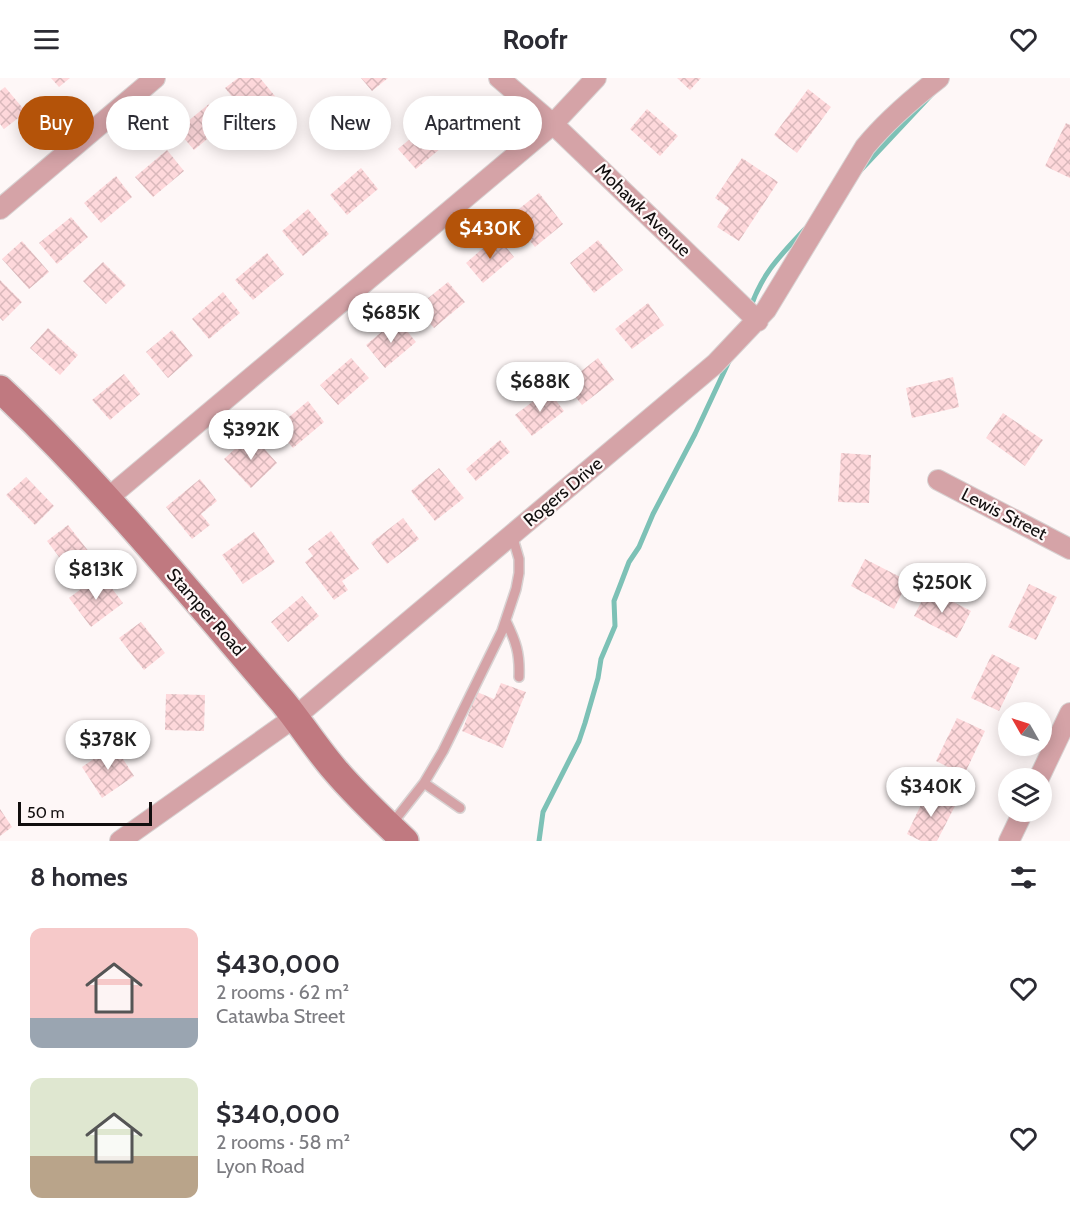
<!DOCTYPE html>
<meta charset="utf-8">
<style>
:root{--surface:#fff;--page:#f2f2f3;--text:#2b2b33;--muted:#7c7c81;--accent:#b45309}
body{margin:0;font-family:Cabin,sans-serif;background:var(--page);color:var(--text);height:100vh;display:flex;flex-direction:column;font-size:22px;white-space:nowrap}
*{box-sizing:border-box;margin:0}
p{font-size:20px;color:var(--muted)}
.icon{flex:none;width:33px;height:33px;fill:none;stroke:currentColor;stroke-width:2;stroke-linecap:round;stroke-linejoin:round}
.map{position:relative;height:763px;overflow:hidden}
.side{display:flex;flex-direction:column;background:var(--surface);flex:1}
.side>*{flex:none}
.hud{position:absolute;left:18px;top:18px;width:600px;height:54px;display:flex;gap:12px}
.needle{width:39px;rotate:309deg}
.controls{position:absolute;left:998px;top:624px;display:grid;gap:12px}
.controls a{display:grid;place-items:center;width:54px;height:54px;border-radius:50%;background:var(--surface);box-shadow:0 3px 15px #0003;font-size:30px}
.scale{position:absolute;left:18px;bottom:15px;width:134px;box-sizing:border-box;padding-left:6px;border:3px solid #110e0e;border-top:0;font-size:16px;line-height:21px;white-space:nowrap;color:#110e0e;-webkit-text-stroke:4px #fef7f7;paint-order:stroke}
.price{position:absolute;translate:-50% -51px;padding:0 14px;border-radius:21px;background:#fff;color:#222;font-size:20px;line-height:39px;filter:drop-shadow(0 2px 3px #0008)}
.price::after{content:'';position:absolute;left:50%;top:36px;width:18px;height:14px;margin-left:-9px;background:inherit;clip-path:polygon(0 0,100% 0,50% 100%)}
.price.current{background:var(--accent);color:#fff}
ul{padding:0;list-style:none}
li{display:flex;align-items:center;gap:18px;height:150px;padding:0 30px}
li span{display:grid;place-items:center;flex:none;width:168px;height:120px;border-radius:12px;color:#555}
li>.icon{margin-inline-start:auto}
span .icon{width:72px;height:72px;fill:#fffc;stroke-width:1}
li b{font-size:26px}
h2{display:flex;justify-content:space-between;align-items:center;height:72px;padding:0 30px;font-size:26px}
.tag{padding:0 21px;border-radius:27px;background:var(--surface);box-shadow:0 3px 15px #0003;font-size:21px;line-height:54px}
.tag.current{background:var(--accent);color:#fff}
header{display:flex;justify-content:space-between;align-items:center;height:78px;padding:0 30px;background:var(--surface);font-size:27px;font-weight:800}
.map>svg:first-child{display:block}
</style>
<header><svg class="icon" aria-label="menu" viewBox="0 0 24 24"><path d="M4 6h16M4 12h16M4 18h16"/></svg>Roofr<svg class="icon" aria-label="heart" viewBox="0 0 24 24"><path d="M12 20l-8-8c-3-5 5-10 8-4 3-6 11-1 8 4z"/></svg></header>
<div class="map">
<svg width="1070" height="763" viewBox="0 0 1070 763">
<defs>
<pattern id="building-cross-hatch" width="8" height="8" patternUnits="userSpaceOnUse" patternTransform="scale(1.5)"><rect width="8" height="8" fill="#fed8db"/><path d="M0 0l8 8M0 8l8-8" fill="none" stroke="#d9b8bb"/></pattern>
</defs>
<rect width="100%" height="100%" fill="#fef7f7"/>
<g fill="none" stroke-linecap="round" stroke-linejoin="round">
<path stroke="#7dc1b6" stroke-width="5" d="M859 94 933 15
M750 231C762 195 780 178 805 151
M539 763 543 734 579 663 585 645 598 600 601 581 615 548 614 523 621 505 629 484 639 469 653 436 695 356 730 281"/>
</g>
<path fill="url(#building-cross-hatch)" d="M51 0H70L59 9Z
M238 0H260L279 23 259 40 248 27 243 32 225 10Z
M361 0H388L372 13Z
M677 0H701L690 12Z
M5 9 26 34 4 51 0 46V13Z
M808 11 831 29 797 75 774 57Z
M209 26 225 46 194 72 177 52Z
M647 31 678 58 660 78 630 51Z
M430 44 447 65 416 91 398 71Z
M1066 45 1070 47V100L1045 88Z
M167 72 184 93 153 119 135 99Z
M742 80 778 104 739 163 717 149 729 130 715 120Z
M361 90 378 111 347 137 330 117Z
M116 98 132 119 101 145 84 125Z
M539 115 563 146 535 169 510 138Z
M308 131 329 156 303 178 282 153Z
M71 139 88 159 57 186 39 165Z
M497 158 514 179 483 205 466 185Z
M598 162 623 192 594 215 570 185Z
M22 163 49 194 29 211 2 181Z
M267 175 284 196 253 222 235 202Z
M103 184 126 207 106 226 83 203Z
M0 202 22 224 3 243 0 240Z
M448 204 465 224 434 250 416 230Z
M223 214 240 235 209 261 192 241Z
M648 225 664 247 632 271 615 251Z
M397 241 416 264 385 290 366 267Z
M48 250 78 277 60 297 30 270Z
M172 252 193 278 168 300 146 274Z
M351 280 369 300 338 327 320 307Z
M598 280 614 302 582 327 565 306Z
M124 296 140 316 110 342 92 322Z
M953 299 959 329 912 340 906 310Z
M548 312 564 333 532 358 515 337Z
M308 323 324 344 293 370 276 350Z
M1003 335 1043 362 1025 388 986 360Z
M251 356 277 385 251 410 224 381Z
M500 362 510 374 476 403 466 391Z
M841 375 871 377 869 425 838 424Z
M439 390 464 420 435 443 411 413Z
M26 399 54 428 35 447 6 417Z
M200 401 217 423 201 436 210 447 192 461 166 429Z
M403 440 419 461 387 486 371 465Z
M68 447 93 479 72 496 47 463Z
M331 453 359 491 342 503 348 512 334 522 305 484 313 478 308 471Z
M254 454 275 484 243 506 222 477Z
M865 481 908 503 894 531 851 508Z
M101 496 123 525 91 549 69 520Z
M1029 506 1057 519 1036 562 1008 549Z
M928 511 971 533 957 560 914 538Z
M302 518 319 538 288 564 271 544Z
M141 544 165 575 144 592 119 560Z
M992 576 1020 590 999 633 971 620Z
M501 605 526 614 503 670 462 653 477 614 494 621Z
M166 616 205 617 204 653 165 652Z
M957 640 985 653 964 697 936 683Z
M114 667 134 698 102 720 82 689Z
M928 712 956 726 937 763H921L907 756Z
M0 731 12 749 0 758Z"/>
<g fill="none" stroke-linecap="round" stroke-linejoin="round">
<defs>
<path id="lane" d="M506 543C516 564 520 575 519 599
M424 705 460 730
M391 747 424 705 443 673 502 553 516 511 519 495V481L512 457"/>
<path id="street" d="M499 0 553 46 758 243
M0 131 155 0
M938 402 1070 471
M108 420 553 46 596 0
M1039 700 1070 635
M120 763 295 639 715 286 766 232 865 69C887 42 912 21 939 0
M1009 763 1023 734"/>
<path id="secondary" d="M0 311C103 408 191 517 283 624 301 646 316 670 335 692 357 718 381 740 405 763"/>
</defs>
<use href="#lane" stroke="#d8d2d2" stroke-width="12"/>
<use href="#street" stroke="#d8d2d2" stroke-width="22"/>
<use href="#secondary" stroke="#d8d2d2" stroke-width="30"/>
<use href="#lane" stroke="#d5a3a7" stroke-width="9"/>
<use href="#street" stroke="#d5a3a7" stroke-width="20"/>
<use href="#secondary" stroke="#c07980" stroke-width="27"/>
</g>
<g text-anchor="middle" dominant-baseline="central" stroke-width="4.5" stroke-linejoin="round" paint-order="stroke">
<g font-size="18" fill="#110e0e" stroke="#fef7f7">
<text transform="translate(643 132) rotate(44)">Mohawk Avenue</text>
<text transform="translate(563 414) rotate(-40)">Rogers Drive</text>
<text transform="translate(1004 436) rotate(27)">Lewis Street</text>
<text transform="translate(206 534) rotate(49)">Stamper Road</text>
</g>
</g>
</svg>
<div class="controls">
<a><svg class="needle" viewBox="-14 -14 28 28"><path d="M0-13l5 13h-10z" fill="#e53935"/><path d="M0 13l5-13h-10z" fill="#7c7c81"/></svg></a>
<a><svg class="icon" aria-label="layers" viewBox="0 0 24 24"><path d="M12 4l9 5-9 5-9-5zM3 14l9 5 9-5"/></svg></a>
</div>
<div class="scale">50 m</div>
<b class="price current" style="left:490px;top:182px">$430K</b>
<b class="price" style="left:391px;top:266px">$685K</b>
<b class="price" style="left:540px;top:335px">$688K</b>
<b class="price" style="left:251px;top:383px">$392K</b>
<b class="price" style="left:96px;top:523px">$813K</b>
<b class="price" style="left:942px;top:536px">$250K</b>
<b class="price" style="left:108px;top:693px">$378K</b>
<b class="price" style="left:931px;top:740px">$340K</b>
<div class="hud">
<a class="tag current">Buy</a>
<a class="tag">Rent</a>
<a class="tag">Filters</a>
<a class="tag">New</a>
<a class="tag">Apartment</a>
</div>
</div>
<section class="side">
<h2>8 homes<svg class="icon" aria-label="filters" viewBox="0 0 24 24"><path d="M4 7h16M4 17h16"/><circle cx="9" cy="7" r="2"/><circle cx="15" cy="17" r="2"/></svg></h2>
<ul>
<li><span style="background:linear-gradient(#f6c9c9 75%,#9aa5b1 0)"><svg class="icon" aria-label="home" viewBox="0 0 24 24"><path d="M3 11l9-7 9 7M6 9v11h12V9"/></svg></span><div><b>$430,000</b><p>2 rooms · 62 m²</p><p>Catawba Street</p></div><svg class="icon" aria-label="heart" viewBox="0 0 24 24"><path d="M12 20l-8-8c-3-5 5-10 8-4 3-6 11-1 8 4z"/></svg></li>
<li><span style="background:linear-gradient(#dfe7d0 65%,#b9a48a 0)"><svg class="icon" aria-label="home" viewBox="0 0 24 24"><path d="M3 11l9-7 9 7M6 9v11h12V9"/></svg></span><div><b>$340,000</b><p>2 rooms · 58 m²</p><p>Lyon Road</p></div><svg class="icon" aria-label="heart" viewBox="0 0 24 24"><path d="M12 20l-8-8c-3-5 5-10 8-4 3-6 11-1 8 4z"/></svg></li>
</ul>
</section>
